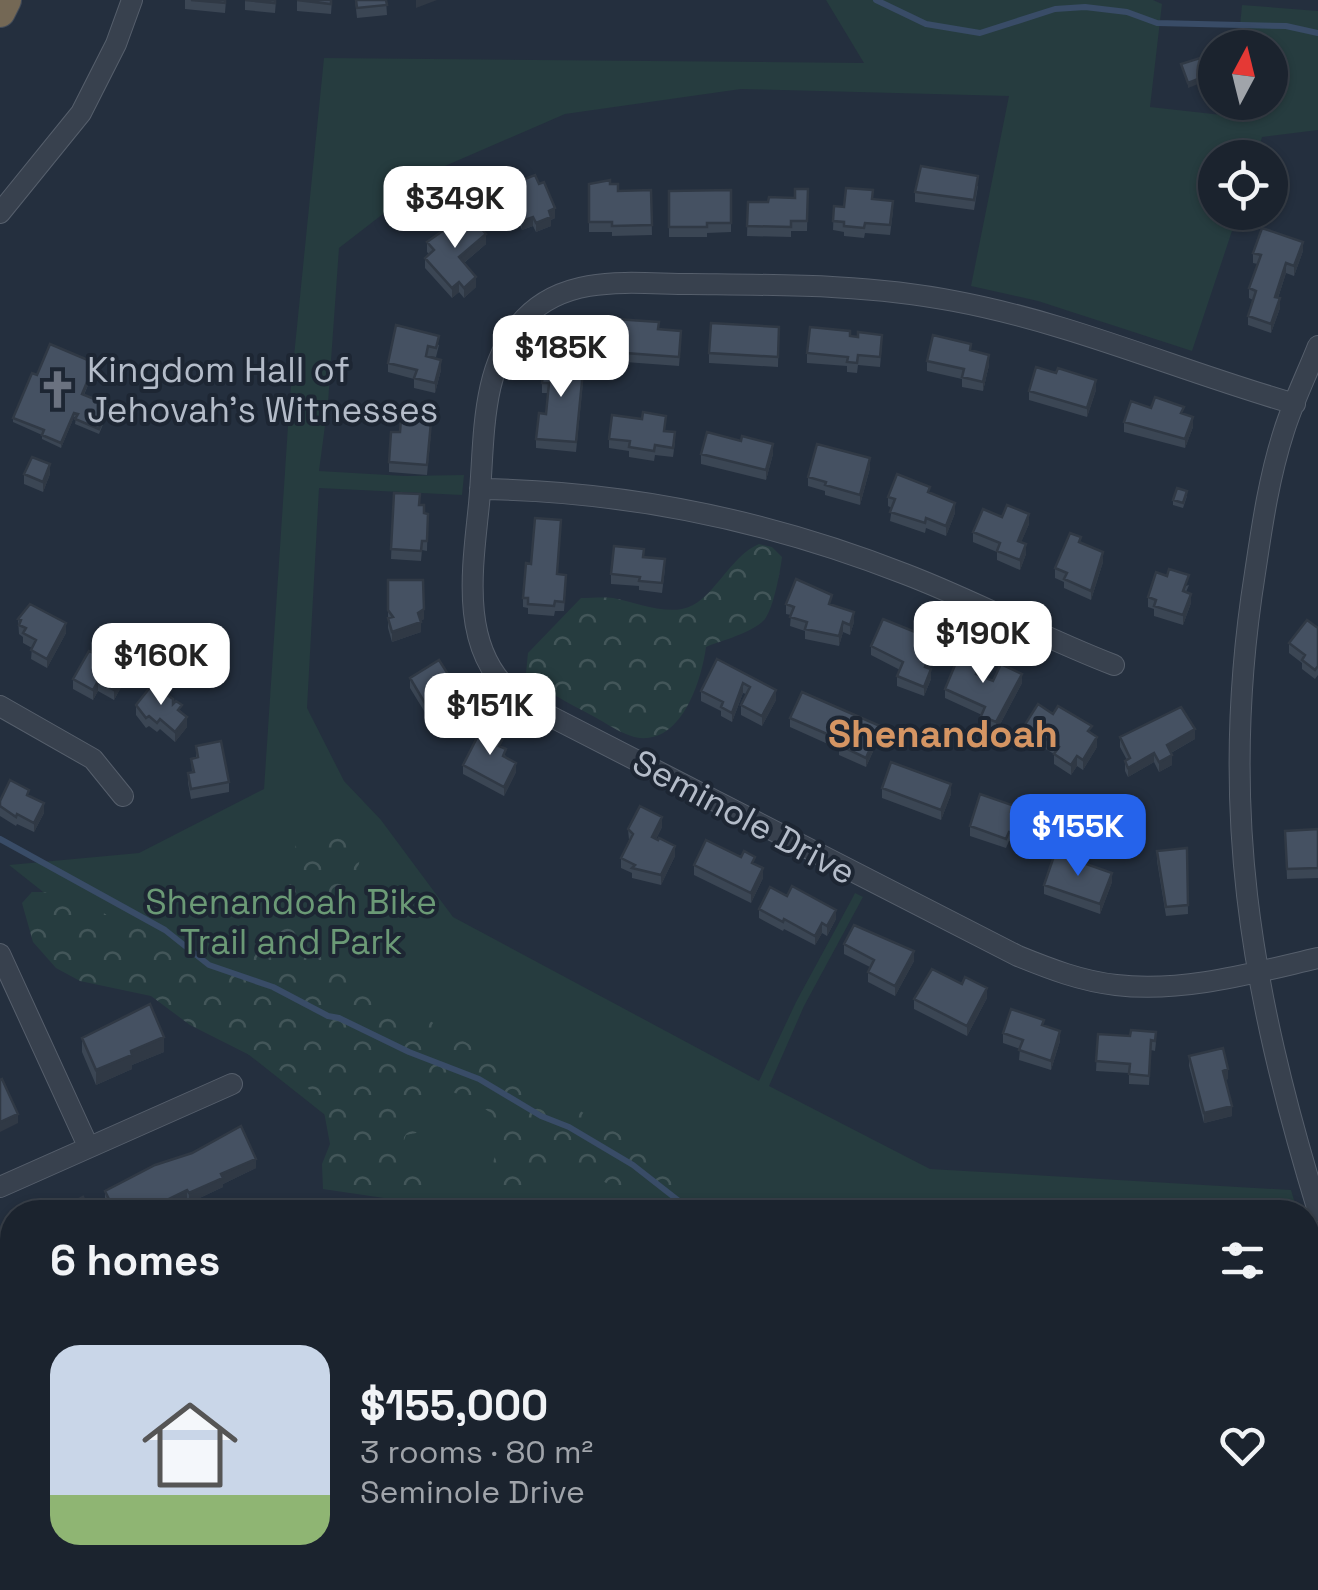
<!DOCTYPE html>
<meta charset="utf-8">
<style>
:root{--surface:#1b232e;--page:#282f3a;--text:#f1f3f6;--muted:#a0a4aa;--line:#39404a;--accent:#2563eb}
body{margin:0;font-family:"Space Grotesk",sans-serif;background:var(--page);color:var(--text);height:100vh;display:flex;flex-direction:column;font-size:38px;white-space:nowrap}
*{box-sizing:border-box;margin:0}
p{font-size:32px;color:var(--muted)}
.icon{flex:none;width:55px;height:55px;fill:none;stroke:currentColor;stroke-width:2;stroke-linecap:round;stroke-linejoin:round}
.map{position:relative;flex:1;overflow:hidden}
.drawer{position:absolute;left:0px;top:1200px;width:1320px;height:390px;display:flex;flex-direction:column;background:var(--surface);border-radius:40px 40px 0 0;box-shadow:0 2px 8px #0004,0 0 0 2px var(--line)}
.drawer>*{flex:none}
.needle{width:65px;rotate:7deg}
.fabs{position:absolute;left:1198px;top:30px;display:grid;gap:20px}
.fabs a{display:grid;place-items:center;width:90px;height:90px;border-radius:50%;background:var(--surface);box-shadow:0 2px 8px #0004,0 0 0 2px var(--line);font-size:50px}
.price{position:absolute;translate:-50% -85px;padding:0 22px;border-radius:20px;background:#fff;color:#222;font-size:32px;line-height:65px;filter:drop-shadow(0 2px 5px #0008)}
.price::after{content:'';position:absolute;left:50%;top:60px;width:30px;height:22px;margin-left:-15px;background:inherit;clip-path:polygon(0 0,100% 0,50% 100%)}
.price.current{background:var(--accent);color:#fff}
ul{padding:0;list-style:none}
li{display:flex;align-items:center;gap:30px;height:250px;padding:0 50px}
li span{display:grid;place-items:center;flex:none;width:280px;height:200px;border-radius:30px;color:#555}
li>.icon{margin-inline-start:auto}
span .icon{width:120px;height:120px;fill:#fffc;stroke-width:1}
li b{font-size:42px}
h2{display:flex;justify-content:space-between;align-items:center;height:120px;padding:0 50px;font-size:42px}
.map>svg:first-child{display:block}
</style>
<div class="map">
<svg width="1318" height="1590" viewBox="0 0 1318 1590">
<defs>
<pattern id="forest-crowns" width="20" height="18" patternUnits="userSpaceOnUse" patternTransform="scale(2.5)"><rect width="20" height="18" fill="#263c3f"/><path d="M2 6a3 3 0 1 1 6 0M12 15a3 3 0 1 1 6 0" fill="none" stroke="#435659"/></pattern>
</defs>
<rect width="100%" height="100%" fill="#242f3e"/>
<path fill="#263c3f" d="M826 0H1153L1162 4 1150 107 1231 116 1232 103 1270 102V48L1238 47 1242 5 1318 11V130L1262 137 1256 157 1215 158V212L1238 213 1192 351 1038 301 971 286 1009 96 741 89 565 114 445 166 339 248 328 403 319 471 405 476 464 475 462 495 319 488 307 708 344 781 381 820 453 917 759 1081 796 1002 853 897 855 893 863 897 804 1006 769 1086 930 1169 1291 1190 1296 1207 1267 1212H454L368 1149 9 865 139 853 264 789 290 396 324 58 864 63Z
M1318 1450V1508L1308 1470V1452Z"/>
<path fill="url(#forest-crowns)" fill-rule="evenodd" d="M759 544 772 547 782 557C780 572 774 606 765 619 753 633 723 640 706 647 702 677 685 735 647 738 628 740 607 723 591 715 567 702 545 692 526 673L528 653 581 598C592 598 602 597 613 598 634 602 660 613 682 609 712 604 729 556 759 544Z
M321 830 341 832 361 852C357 884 328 958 358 982 369 991 387 997 400 1003L684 1173 733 1212H638L637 1202C611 1183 568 1161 536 1164L507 1212H409L391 1199 323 1189 322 1164 330 1144 322 1101 299 1080 190 1025 151 996 80 981 56 968 33 942 22 903 32 892H63L113 918 127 920 141 903 158 900 173 907C181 942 171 970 218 975 243 957 275 940 285 909 294 882 286 856 303 832ZM432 1083C514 1117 511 1121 478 1199L462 1203 412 1170 400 1151 406 1135 416 1133 426 1121 425 1097Z"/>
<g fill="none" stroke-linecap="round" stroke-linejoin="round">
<path stroke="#394c67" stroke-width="6" d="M876 0 926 24 980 33 1055 9 1085 7 1127 12 1157 23 1286 26 1318 33
M0 839 165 930 209 965 273 987 328 1016 339 1018 409 1052 479 1079 541 1116 569 1127 633 1165 693 1212"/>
<defs>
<path id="minor" d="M0 213 81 113 116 44 132 0
M1318 346C1307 374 1293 402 1284 431 1269 477 1262 526 1255 573 1218 805 1250 989 1318 1211
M1295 404C1180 371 1072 323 954 301 867 284 779 285 690 284 634 284 568 273 525 318 479 366 485 441 479 504 473 565 459 645 510 691 519 699 531 706 542 712L1018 956C1050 969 1081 981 1116 985 1183 993 1253 973 1318 958
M480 489C626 491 770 521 905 574 976 601 1043 638 1114 665
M0 706 93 759 123 796
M0 954 88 1146
M0 1187 232 1084
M830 1578 834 1590
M1258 1590 1300 1578"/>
<path id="highway" d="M0 12 6 0"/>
</defs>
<use href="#minor" stroke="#565f6c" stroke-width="22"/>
<use href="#highway" stroke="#434c59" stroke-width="32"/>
<use href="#minor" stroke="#38414e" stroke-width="20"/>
<use href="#highway" stroke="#746855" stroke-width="30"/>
</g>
<path fill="#3b4654" d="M185 0H226L225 13 185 9Z
M245 0H276L275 13 245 10Z
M297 0H332L331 14 297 11Z
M355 0H386L387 15 357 18Z
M589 184H610L618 191 651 190 652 235 612 236V232H589Z
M978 186 974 210 915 202V192Z
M504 187 555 218 551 220V226L536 232 533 226 522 230 513 208 509 210 504 197Z
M808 189 807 231H791V237L747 236 748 202H768L795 198Z
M731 190V232L707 233V237H669V191Z
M873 200 893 211 890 235 865 233 864 238 844 236V232L833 230 834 206 844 207Z
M427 242 486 244 464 263 476 287 464 298 459 292 452 298 425 268V258L429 254 427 252Z
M1303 251 1294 276 1286 273 1278 298 1280 308 1271 333 1248 325V316L1253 300 1249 298V288L1258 264 1253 263V253Z
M396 325 439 345 436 357 428 356V357L441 370 435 393 414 388V379L388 372V363Z
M779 327 778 367 709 363V353Z
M850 336 882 344 880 367 858 365 857 373 847 372V366L807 363V353Z
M681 341 679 366 612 361V352Z
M971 351 989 365 983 391 962 387V379L927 371V361Z
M95 368 84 395 109 410 99 434 75 424 76 418 74 417 61 448 42 439V435L13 422V418L37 375Z
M584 371 576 452 536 448V439L546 414 548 393H542V383Z
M1056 373 1096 390 1087 417 1029 400V391Z
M1151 408 1184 414 1193 427 1185 448 1124 432V422Z
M666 431 675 442 673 457 655 455 654 461 629 457V451L609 448V439Z
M400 432H431L427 475 389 472V462Z
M741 441 773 454 766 480 701 464V454Z
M870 468 860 505 825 495V491L808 486V477Z
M24 474H50L43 492 24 484Z
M394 493 420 505 424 513 428 514 427 551 422 550 421 561 391 559Z
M930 493 955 513 946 536 926 528 925 533 890 521 892 508 888 506V497Z
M1187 496 1183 508 1173 505V500Z
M1002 517 1029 524 1021 542 1026 554 1020 570 997 560V552L973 542V532Z
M1081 542 1103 562 1091 600 1064 588V582L1055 578V568Z
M665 569 662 593 639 590V586L611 584V574Z
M558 574 566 584 564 611H555L554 616 528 614V608L523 607V598Z
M388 580 424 619 420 621 421 632 392 642 388 628Z
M1189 585 1186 592 1191 603 1183 625 1154 616V609L1148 607V597Z
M786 604 832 605 854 622 850 635 843 632 839 646 805 639V631L790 626 791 615 786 614Z
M18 619 66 633 47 668 31 659 32 648 23 643V637L19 634Z
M1318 628V675L1315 679 1302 669V663L1289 653V643Z
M871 646 935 650 928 668 931 679 924 696 897 686V676L900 670 871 655Z
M717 659 776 700 762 726 741 715V705L746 694 743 693 732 722 721 716V711L701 701V691Z
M109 662 125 680 114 700 98 691 93 700 73 689V679Z
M981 672 980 675 993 681 1022 683 996 732 981 725 982 715 945 698V689Z
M410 678 469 717 447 731 437 715 429 719 410 688Z
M173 704 182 712 187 727 175 742 160 729 157 732 149 726 146 728 136 715V705Z
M1053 714 1092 734 1097 747 1083 770 1077 766 1071 775 1054 764V754L1024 736V726Z
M790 718 880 736 866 767 839 755V749L790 727Z
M1120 737 1195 739 1171 753 1172 765 1159 772 1154 762 1128 777 1125 771V761L1127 760 1120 747Z
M196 746 229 782V792L191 799 188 783V773L192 772 191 759 196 758Z
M503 747 506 758 516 772 504 796 463 774V765Z
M882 788 951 794 941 820 882 798Z
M29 796 44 813 34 832 17 824 16 826 0 816V801Z
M1040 825 1031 849 1009 841 1006 848 970 836V826Z
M662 827 656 839 675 856 661 885 632 878V873L621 868V858L629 840 628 829Z
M1318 829V878L1287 879 1285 831Z
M1187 848 1188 914 1166 916 1157 861V851Z
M755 864 763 878 751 903 694 875V865Z
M1112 882 1100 914 1044 894V885Z
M759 909 836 919 827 936 822 933 815 945 784 929 783 931 759 918Z
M844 944 914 961 895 996 868 982V972L870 967 844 954Z
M987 998 967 1036 914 1009V999Z
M1044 1026 1060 1041 1051 1070 1019 1060 1020 1049 1003 1043V1033Z
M1098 1034 1156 1042 1155 1051 1151 1050 1149 1085 1129 1084V1073L1096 1071Z
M82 1038 164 1052 132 1065V1069L96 1085 82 1052Z
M1189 1056 1228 1079 1225 1080 1232 1116 1204 1123 1189 1066Z
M256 1168 223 1184V1187L189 1203 187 1200 161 1212H110L105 1201V1191Z
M12 1472V1578L0 1590V1477Z
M76 1578H142L144 1590H76Z
M550 1578H612V1590H553Z
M943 1578H1084L1077 1580V1587L1069 1589 1068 1584 1058 1587V1590H1050L1049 1588 1040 1590 1039 1587 1032 1589V1590H901Z"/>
<path fill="#303945" d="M416 0H437L416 8Z
M1206 76V81L1188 88V83Z
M513 198V208L509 210V200Z
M555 208V218L551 220V226L536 232V223L549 211Z
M533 217V226L522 230V221Z
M486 234V244L459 267V257Z
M1303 242V251L1294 276V266Z
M1286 263V273L1275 307V297Z
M476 277V287L464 298V288Z
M459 282V292L452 298V288Z
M1280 298V308L1271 333V324Z
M989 355V365L983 391V382Z
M441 360V370L435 393V383Z
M95 363V368L82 399V394Z
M1096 380V390L1087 417V408Z
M74 413V417L61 448V443Z
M1193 417V427L1185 448V439Z
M773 444V454L766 480V470Z
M870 458V468L860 505V495Z
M50 464V474L43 492V482Z
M955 503V513L946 536V526Z
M1029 514V524L1018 550V541Z
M1026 544V554L1020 570V560Z
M1103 552V562L1091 600V591Z
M1191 594V603L1183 625V615Z
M424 609V619L418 623V613Z
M854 612V622L850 635V625Z
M421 622V632L392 642V632Z
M843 622V632L839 646V636Z
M66 623V633L47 668V659Z
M935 640V650L925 677V667Z
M931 669V679L924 696V687Z
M125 671V680L114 700V690Z
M1022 674V683L996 732V722Z
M98 681V691L93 700V690Z
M743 683V693L732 722V713Z
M776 690V700L762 726V716Z
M437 705V715L429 719V710Z
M469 707V717L447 731V721Z
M187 717V727L175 742V732Z
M880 726V736L866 767V758Z
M1195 729V739L1167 755V745Z
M1097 737V747L1083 770V760Z
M1154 753V762L1128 777V768Z
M1172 755V765L1159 772V762Z
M1077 756V766L1071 775V765Z
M516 763V772L504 796V787Z
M951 784V794L941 820V810Z
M44 803V813L34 832V823Z
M1040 815V825L1031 849V839Z
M662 817V827L652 847V837Z
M675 846V856L661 885V875Z
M763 868V878L751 903V893Z
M1112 873V882L1100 914V904Z
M836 910V919L827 936V926Z
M822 923V933L815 945V936Z
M914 951V961L895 996V986Z
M987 988V998L967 1036V1026Z
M1060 1031V1041L1051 1070V1061Z
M164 1037V1052L132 1065V1069L96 1085V1070L131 1051Z
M1228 1069V1079L1223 1080V1071Z
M1232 1106V1116L1204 1123V1113Z
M18 1114V1123L0 1132V1122Z
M256 1159V1168L223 1184V1187L189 1203V1193L221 1174Z
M187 1190V1200L161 1212H142Z
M12 1269V1279L0 1285V1275Z
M1317 1422V1432L1308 1435V1425Z
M3 1529V1557L0 1559V1531Z
M12 1531V1559L11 1560V1532Z
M1004 1578V1590H986V1586Z
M1012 1578H1022V1590H1005V1582Z
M1023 1578H1039V1587L1032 1589V1590H1023Z
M1040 1578H1049V1588L1040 1590Z
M1051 1578H1068V1584L1058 1587V1590H1051Z
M1069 1578H1084L1077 1580V1587L1069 1589Z
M773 1579V1590H767V1581Z"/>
<path fill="#455162" stroke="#303945" stroke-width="2.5" d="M191 0H225V3Z
M245 0H275V3Z
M297 0H331V4Z
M356 0H386L387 5 357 8Z
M1200 58 1206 76 1188 83 1181 64Z
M921 166 978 176 974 200 915 192Z
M535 175 539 184 544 182 555 208 549 211 551 217 536 223 533 217 522 221 513 198 509 200 504 187Z
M610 180V184H618V191L651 190 652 225 612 226V222H589V184Z
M846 188 873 190 872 199 893 201 890 225 865 223 864 228 844 226V222L833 221 834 206 844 207Z
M795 189H808L807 221H791V227L747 226 748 202H768L769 197 795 198Z
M731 190V223H707V227H669V191Z
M468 213 486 234 459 257 476 277 464 288 459 282 452 288 425 258 434 250 427 242Z
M1262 228 1303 242 1294 266 1286 263 1275 297 1280 298 1271 324 1248 316 1256 291 1249 288 1261 255 1253 253Z
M615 319 659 322 658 329 681 331 679 357 612 352Z
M711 323 779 327 778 357 709 353Z
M396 325 439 336 436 348 428 346 426 356 441 360 435 383 414 378 417 370 388 363Z
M810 327 850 331V336L858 337V332L882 335 880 357 858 355 857 363 847 362 848 357 807 353Z
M933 335 971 344 970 350 989 355 983 382 962 377 964 369 927 361Z
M50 344 95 363 82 394 109 405 99 429 75 419 78 414 74 413 61 443 42 435 44 430 13 418 32 373 37 375Z
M545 357 584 361 576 442 536 439 539 413 546 414 549 383H542Z
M1036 367 1056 373 1058 368 1096 380 1087 408 1029 391Z
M1155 397 1184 407 1181 413 1193 417 1185 439 1124 422 1131 401 1151 408Z
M643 412 666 416 664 431 675 432 673 448 655 445 654 451 629 447 630 441 609 439 612 415 642 419Z
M401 420 431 422 427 465 389 462 391 432H400Z
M707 432 741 441 742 436 773 444 766 470 701 454Z
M817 444 870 458 860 495 825 485 826 482 808 477Z
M32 457 50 464 43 482 24 474Z
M897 474 930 487 928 492 955 503 946 526 926 518 925 523 890 512 895 499 888 497Z
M1177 488 1187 491 1183 503 1173 500Z
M394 493 420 494 419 505H424V513L428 514 427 541H422L421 551 391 549Z
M1007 505 1029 514 1018 541 1026 544 1020 560 997 551 1000 543 973 532 983 509 1002 517Z
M535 518 561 520 557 574 566 575 564 602 555 601 554 606 528 604V598H523L526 563 531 564Z
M1070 533 1081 537 1079 542 1103 552 1091 591 1064 579 1067 573 1055 568Z
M614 546 644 549 643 557 665 559 662 583 639 581 640 577 611 574Z
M1169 569 1189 575 1183 591 1191 594 1183 615 1154 606 1156 600 1148 597 1156 572 1167 576Z
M796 579 832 595 829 604 854 612 850 625 843 622 839 636 805 629 807 622 790 617 794 607 786 604Z
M388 580H423L424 609 418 613 421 622 392 632 388 618 393 617 388 610Z
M30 604 66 623 47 659 31 650 36 640 23 633 26 628 19 625 21 620 18 619Z
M883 619 935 640 925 667 931 669 924 687 897 676 903 662 871 646Z
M1307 620 1318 628V666L1315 670 1302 660 1305 655 1289 643Z
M89 651 109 659 108 661 125 671 114 690 98 681 93 690 73 679Z
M960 653 981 662 976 674 993 681 1001 664 1022 674 996 722 981 716 985 707 945 689Z
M717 659 776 690 762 716 741 705 750 687 743 683 732 713 721 707 723 702 701 691Z
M439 660 469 707 447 721 437 705 429 710 410 678Z
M152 685 173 699V704L176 701 182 705 178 710 187 717 175 732 160 719 157 723 149 716 146 718 136 705Z
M802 692 880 726 866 758 839 745 841 740 790 718Z
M1038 704 1053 714 1058 706 1092 726 1088 731 1097 737 1083 760 1077 756 1071 765 1054 754 1059 747 1024 726Z
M1181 707 1195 729 1167 745 1172 755 1159 762 1154 753 1128 768 1125 761 1130 758 1120 737Z
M482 728 503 738 499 746 506 749 503 756 516 763 504 787 463 765Z
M221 741 229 782 191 789 188 773 194 772 191 759 198 757 196 746Z
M891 762 951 784 941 810 882 788Z
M10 780 29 790 27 795 44 803 34 823 17 814 16 817 0 806V801Z
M980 794 1040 815 1031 839 1009 832 1006 839 970 826Z
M640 806 662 817 652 837 658 840 659 838 675 846 661 875 632 868 635 865 621 858 633 834 628 829Z
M1318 829V868L1287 869 1285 831Z
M706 840 741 857 744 851 755 857 752 863 763 868 751 893 694 865Z
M1187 848 1188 905 1166 907 1157 851Z
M1055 853 1112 873 1100 904 1044 885Z
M792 886 836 910 827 926 822 923 815 936 784 919 783 922 759 909 770 887 787 896Z
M854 925 914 951 895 986 868 972 874 960 844 944Z
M932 969 962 984 965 977 987 988 967 1026 914 999Z
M150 1004 164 1037 131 1051 132 1055 96 1070 82 1038Z
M1011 1009 1044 1020 1042 1025 1060 1031 1051 1061 1019 1050 1023 1040 1003 1033Z
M1131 1030 1156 1032 1155 1041 1151 1040 1149 1076 1129 1074 1130 1064 1096 1061 1098 1034 1130 1036Z
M1223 1048 1228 1069 1223 1071 1232 1106 1204 1113 1189 1056Z
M2 1079 18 1114 0 1122V1080Z
M241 1126 256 1159 221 1174 223 1178 189 1193 187 1190 142 1212H115L105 1191 155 1165 192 1153Z
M83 1197 90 1212H53Z
M12 1228V1269L0 1275V1234Z
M1318 1392V1408L1314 1410 1317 1422 1308 1425V1395Z
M12 1472V1531L11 1532 3 1529 0 1531V1477Z
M7 1554 9 1557 12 1555V1578H27L36 1582 39 1590H0V1558Z
M83 1578H142L144 1582 142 1590H88Z
M458 1578H468L472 1580 479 1578H504L507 1590H422Z
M558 1578H609L612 1590H568V1588L560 1584Z
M737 1578H773V1579L767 1581 770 1590H741Z
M943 1578H1012L1013 1580 1005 1582 1004 1578 986 1586 987 1590H901Z"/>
<defs>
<symbol id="church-bare" viewBox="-9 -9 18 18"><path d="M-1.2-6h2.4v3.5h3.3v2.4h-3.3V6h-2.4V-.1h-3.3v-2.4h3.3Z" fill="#6b7280" stroke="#1d2633" stroke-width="2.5" paint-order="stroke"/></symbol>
</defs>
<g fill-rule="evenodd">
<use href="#church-bare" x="30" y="362" width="55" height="55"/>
</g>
<g text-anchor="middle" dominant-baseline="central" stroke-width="8" stroke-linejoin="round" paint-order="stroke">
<g font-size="35" fill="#b4bcc9" stroke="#1d2633" text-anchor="start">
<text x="87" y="370">Kingdom Hall of<tspan x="87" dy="40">Jehovah's Witnesses</tspan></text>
</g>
<g font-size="35" fill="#b4bcc9" stroke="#1d2633">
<text transform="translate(744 817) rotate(28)">Seminole Drive</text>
</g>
<g font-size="35" fill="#6b9a76" stroke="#1d2633">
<text x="291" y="902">Shenandoah Bike<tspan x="291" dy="40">Trail and Park</tspan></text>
</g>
<g font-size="38" font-weight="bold" fill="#d59563" stroke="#1d2633">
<text x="943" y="734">Shenandoah</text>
</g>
</g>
</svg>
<div class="fabs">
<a><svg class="needle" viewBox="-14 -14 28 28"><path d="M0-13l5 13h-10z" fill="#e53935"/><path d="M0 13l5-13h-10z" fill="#a0a4aa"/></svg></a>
<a><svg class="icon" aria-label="locate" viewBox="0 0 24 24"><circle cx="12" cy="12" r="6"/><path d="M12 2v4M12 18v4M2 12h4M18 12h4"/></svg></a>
</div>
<b class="price" style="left:455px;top:251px">$349K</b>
<b class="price" style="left:561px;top:400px">$185K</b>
<b class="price" style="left:983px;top:686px">$190K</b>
<b class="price" style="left:161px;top:708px">$160K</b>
<b class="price" style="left:490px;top:758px">$151K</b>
<b class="price current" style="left:1078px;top:879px">$155K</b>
<section class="drawer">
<h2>6 homes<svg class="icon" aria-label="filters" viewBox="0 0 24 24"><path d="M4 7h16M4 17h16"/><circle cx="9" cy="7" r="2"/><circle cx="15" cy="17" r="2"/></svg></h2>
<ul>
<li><span style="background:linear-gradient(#c9d6e8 75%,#8fb573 0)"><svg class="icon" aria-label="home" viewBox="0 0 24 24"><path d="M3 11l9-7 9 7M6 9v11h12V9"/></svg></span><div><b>$155,000</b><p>3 rooms · 80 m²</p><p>Seminole Drive</p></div><svg class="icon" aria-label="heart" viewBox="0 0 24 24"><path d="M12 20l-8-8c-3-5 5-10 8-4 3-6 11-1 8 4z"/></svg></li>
</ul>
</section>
</div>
